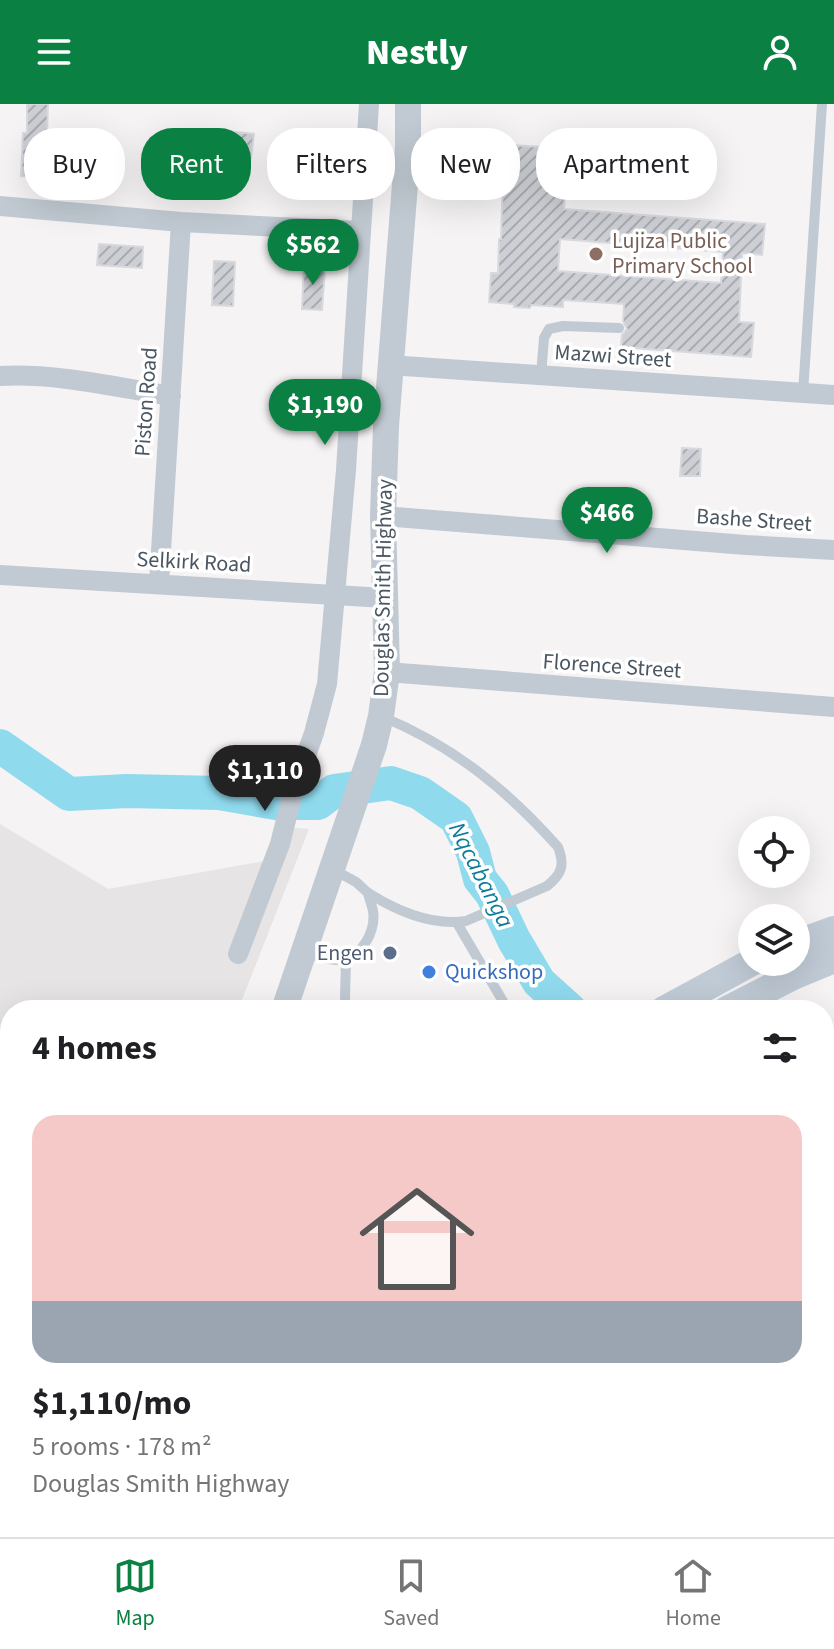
<!DOCTYPE html>
<meta charset="utf-8">
<style>
:root{--surface:#fff;--page:#f2f2f2;--text:#202124;--muted:#757577;--line:#e0e0e0;--accent:#0b8043}
body{margin:0;font-family:"Source Sans 3",sans-serif;background:var(--page);color:var(--text);height:100vh;display:flex;flex-direction:column;font-size:30px;white-space:nowrap}
*{box-sizing:border-box;margin:0}
p{font-size:26px;color:var(--muted)}
.icon{flex:none;width:44px;height:44px;fill:none;stroke:currentColor;stroke-width:2;stroke-linecap:round;stroke-linejoin:round}
.map{position:relative;flex:1;overflow:hidden}
.drawer{position:absolute;left:0px;top:896px;width:834px;height:538px;display:flex;flex-direction:column;background:var(--surface);border-radius:32px 32px 0 0;box-shadow:0 8px 32px #0002}
.drawer>*{flex:none}
.guide{position:absolute;left:24px;top:24px;width:786px;height:72px;display:flex;gap:16px}
.fabs{position:absolute;left:738px;top:712px;display:grid;gap:16px}
.fabs a{display:grid;place-items:center;width:72px;height:72px;border-radius:50%;background:var(--surface);box-shadow:0 8px 32px #0002;font-size:40px}
.price{position:absolute;translate:-50% -68px;padding:0 18px;border-radius:28px;background:var(--accent);color:#fff;font-size:26px;line-height:52px;filter:drop-shadow(0 2px 4px #0008)}
.price::after{content:'';position:absolute;left:50%;top:48px;width:24px;height:18px;margin-left:-12px;background:inherit;clip-path:polygon(0 0,100% 0,50% 100%)}
.price.selected{background:#222;color:#fff}
ul{padding:0;list-style:none}
li{display:grid;align-content:center;gap:16px;height:424px;padding:0 32px}
li span{display:grid;place-items:center;height:248px;border-radius:24px;color:#555}
li>.icon{margin-inline-start:auto}
span .icon{width:144px;height:144px;fill:#fffc;stroke-width:1}
li b{font-size:34px}
h2{display:flex;justify-content:space-between;align-items:center;height:96px;padding:0 32px;font-size:34px}
.tag{padding:0 28px;border-radius:32px;background:var(--surface);box-shadow:0 8px 32px #0002;font-size:28px;line-height:72px}
.tag.selected{background:var(--accent);color:#fff}
header{display:flex;justify-content:space-between;align-items:center;height:104px;padding:0 32px;background:var(--accent);color:#fff;font-size:36px;font-weight:800}
.dock{display:flex;justify-content:space-around;align-items:center;height:112px;border-top:2px solid var(--line);background:var(--surface);font-size:22px;color:var(--muted)}
.dock a{display:grid;justify-items:center;gap:4px}
.dock .selected{color:var(--accent)}
.map>svg:first-child{display:block}
</style>
<header><svg class="icon" aria-label="menu" viewBox="0 0 24 24"><path d="M4 6h16M4 12h16M4 18h16"/></svg>Nestly<svg class="icon" aria-label="person" viewBox="0 0 24 24"><circle cx="12" cy="8" r="4"/><path d="M4 21q1-7 8-7t8 7"/></svg></header>
<div class="map">
<svg width="834" height="1433" viewBox="0 0 834 1433">
<defs>
<pattern id="building-hatch" width="6" height="6" patternUnits="userSpaceOnUse" patternTransform="scale(2)"><rect width="6" height="6" fill="#cdcfd5"/><path d="M-1 1l2-2M0 6l6-6M5 7l2-2" fill="none" stroke="#a8abb0"/></pattern>
</defs>
<rect width="100%" height="100%" fill="#f5f3f3"/>
<path fill="#e6e4e5" d="M0 720 108 785 265 757 284 723 309 725 238 906H10V1112L0 1119Z"/>
<g fill="none" stroke-linecap="round" stroke-linejoin="round">
<path stroke="#90daee" stroke-width="34" d="M0 642 69 690 127 687 219 689 276 699H318L334 687 391 679 420 689 456 714 473 748 480 775 492 790 514 836 539 878 570 906
M824 1151 834 1154"/>
</g>
<path fill="url(#building-hatch)" stroke="#d7d9de" stroke-width="2" fill-rule="evenodd" d="M27 0H48L47 31 84 32 82 77 21 72 23 29H27Z
M218 26 254 30 251 54 216 50Z
M474 39 579 45 577 74 566 73 564 105 765 120 762 151 742 149 739 218 754 219 751 253 621 243 622 231 627 225 623 217 624 200 563 196V203L531 201 530 204 514 203V200L489 198 491 169H498L499 135H501L503 70 472 68ZM560 135 723 148 721 179 558 167Z
M619 39 690 45 687 77 616 71Z
M99 140 143 143 142 164 97 161Z
M214 157 235 158 233 202 212 201Z
M304 161 325 162 322 206 302 205Z
M682 344 701 345 700 372H680Z"/>
<g fill="none" stroke-linecap="round" stroke-linejoin="round">
<path stroke="#c1cad2" stroke-width="10" d="M541 271 544 234 549 225 563 222 619 224
M803 289 822 0
M334 766C341 770 349 774 356 778 361 782 365 787 370 790 399 808 432 822 466 817L547 782C562 770 565 761 558 743 507 686 455 643 383 613
M457 819 508 906
M304 849C316 852 329 857 341 856 362 854 376 826 373 807 372 801 369 795 368 789
M346 855 345 895 347 906
M59 1433 60 1424"/>
<path stroke="#c1cad2" stroke-width="20" d="M0 102 181 118 360 127
M389 261 834 291
M0 272C57 269 115 283 171 292
M383 412 746 441 834 446
M0 471 385 494
M159 480 181 118
M387 568 834 603
M238 850 280 740 293 688 314 629 327 580 346 366 369 0
M761 1424 769 1433
M599 1433 608 1424"/>
<path stroke="#c1cad2" stroke-width="26" d="M284 906 374 641 381 612 387 568 383 412 386 322 408 42V0
M147 1424 150 1433"/>
<path stroke="#c1cbd6" stroke-width="28" d="M796 840 834 826
M664 906 752 858
M727 906 793 872 834 855
M312 1433 316 1424
M349 1433 352 1424"/>
<defs>
<path id="rail" d="M0 1178 10 1171
M824 1245 834 1248"/>
</defs>
<use href="#rail" stroke="#b5b8bd" stroke-width="9"/>
<use href="#rail" stroke="#fff" stroke-width="6" stroke-dasharray="18" stroke-linecap="butt"/>
</g>
<circle fill="#8d6e63" stroke="#fff" stroke-width="3" cx="596" cy="150" r="8"/>
<circle fill="#5c6f8a" stroke="#fff" stroke-width="3" cx="390" cy="849" r="8"/>
<circle fill="#3f7fe0" stroke="#fff" stroke-width="3" cx="429" cy="868" r="8"/>
<g text-anchor="middle" dominant-baseline="central" stroke-width="7" stroke-linejoin="round" paint-order="stroke">
<g font-size="22" fill="#785e54" stroke="#fff" text-anchor="start">
<text x="612" y="137">Lujiza Public<tspan x="612" dy="25">Primary School</tspan></text>
</g>
<g font-size="22" fill="#4a5661" stroke="#fff">
<text transform="translate(613 252) rotate(4)">Mazwi Street</text>
<text transform="translate(146 298) rotate(-86)">Piston Road</text>
<text transform="translate(754 416) rotate(4)">Bashe Street</text>
<text transform="translate(194 458) rotate(3)">Selkirk Road</text>
<text transform="translate(383 484) rotate(-89)">Douglas Smith Highway</text>
<text transform="translate(612 562) rotate(4)">Florence Street</text>
</g>
<g font-size="22" fill="#4e5e75" stroke="#fff" text-anchor="end">
<text x="374" y="849">Engen</text>
</g>
<g font-size="22" fill="#366cbe" stroke="#fff" text-anchor="start">
<text x="445" y="868">Quickshop</text>
</g>
<g font-size="24" font-style="italic" fill="#0c7c9b" stroke="#fff">
<text transform="translate(481 771) rotate(63)">Nqcabanga</text>
</g>
</g>
</svg>
<div class="fabs">
<a><svg class="icon" aria-label="locate" viewBox="0 0 24 24"><circle cx="12" cy="12" r="6"/><path d="M12 2v4M12 18v4M2 12h4M18 12h4"/></svg></a>
<a><svg class="icon" aria-label="layers" viewBox="0 0 24 24"><path d="M12 4l9 5-9 5-9-5zM3 14l9 5 9-5"/></svg></a>
</div>
<b class="price" style="left:313px;top:183px">$562</b>
<b class="price" style="left:325px;top:343px">$1,190</b>
<b class="price" style="left:607px;top:451px">$466</b>
<b class="price selected" style="left:265px;top:709px">$1,110</b>
<div class="guide">
<a class="tag">Buy</a>
<a class="tag selected">Rent</a>
<a class="tag">Filters</a>
<a class="tag">New</a>
<a class="tag">Apartment</a>
</div>
<section class="drawer">
<h2>4 homes<svg class="icon" aria-label="filters" viewBox="0 0 24 24"><path d="M4 7h16M4 17h16"/><circle cx="9" cy="7" r="2"/><circle cx="15" cy="17" r="2"/></svg></h2>
<ul>
<li><span style="background:linear-gradient(#f6c9c9 75%,#9aa5b1 0)"><svg class="icon" aria-label="home" viewBox="0 0 24 24"><path d="M3 11l9-7 9 7M6 9v11h12V9"/></svg></span><div><b>$1,110/mo</b><p>5 rooms · 178 m²</p><p>Douglas Smith Highway</p></div></li>
</ul>
</section>
</div>
<nav class="dock">
<a class="selected"><svg class="icon" aria-label="map" viewBox="0 0 24 24"><path d="M3 6l6-2 6 2 6-2v14l-6 2-6-2-6 2zM9 4v14M15 6v14"/></svg>Map</a>
<a><svg class="icon" aria-label="saved" viewBox="0 0 24 24"><path d="M7 4h10v16l-5-4-5 4z"/></svg>Saved</a>
<a><svg class="icon" aria-label="home" viewBox="0 0 24 24"><path d="M3 11l9-7 9 7M6 9v11h12V9"/></svg>Home</a>
</nav>
